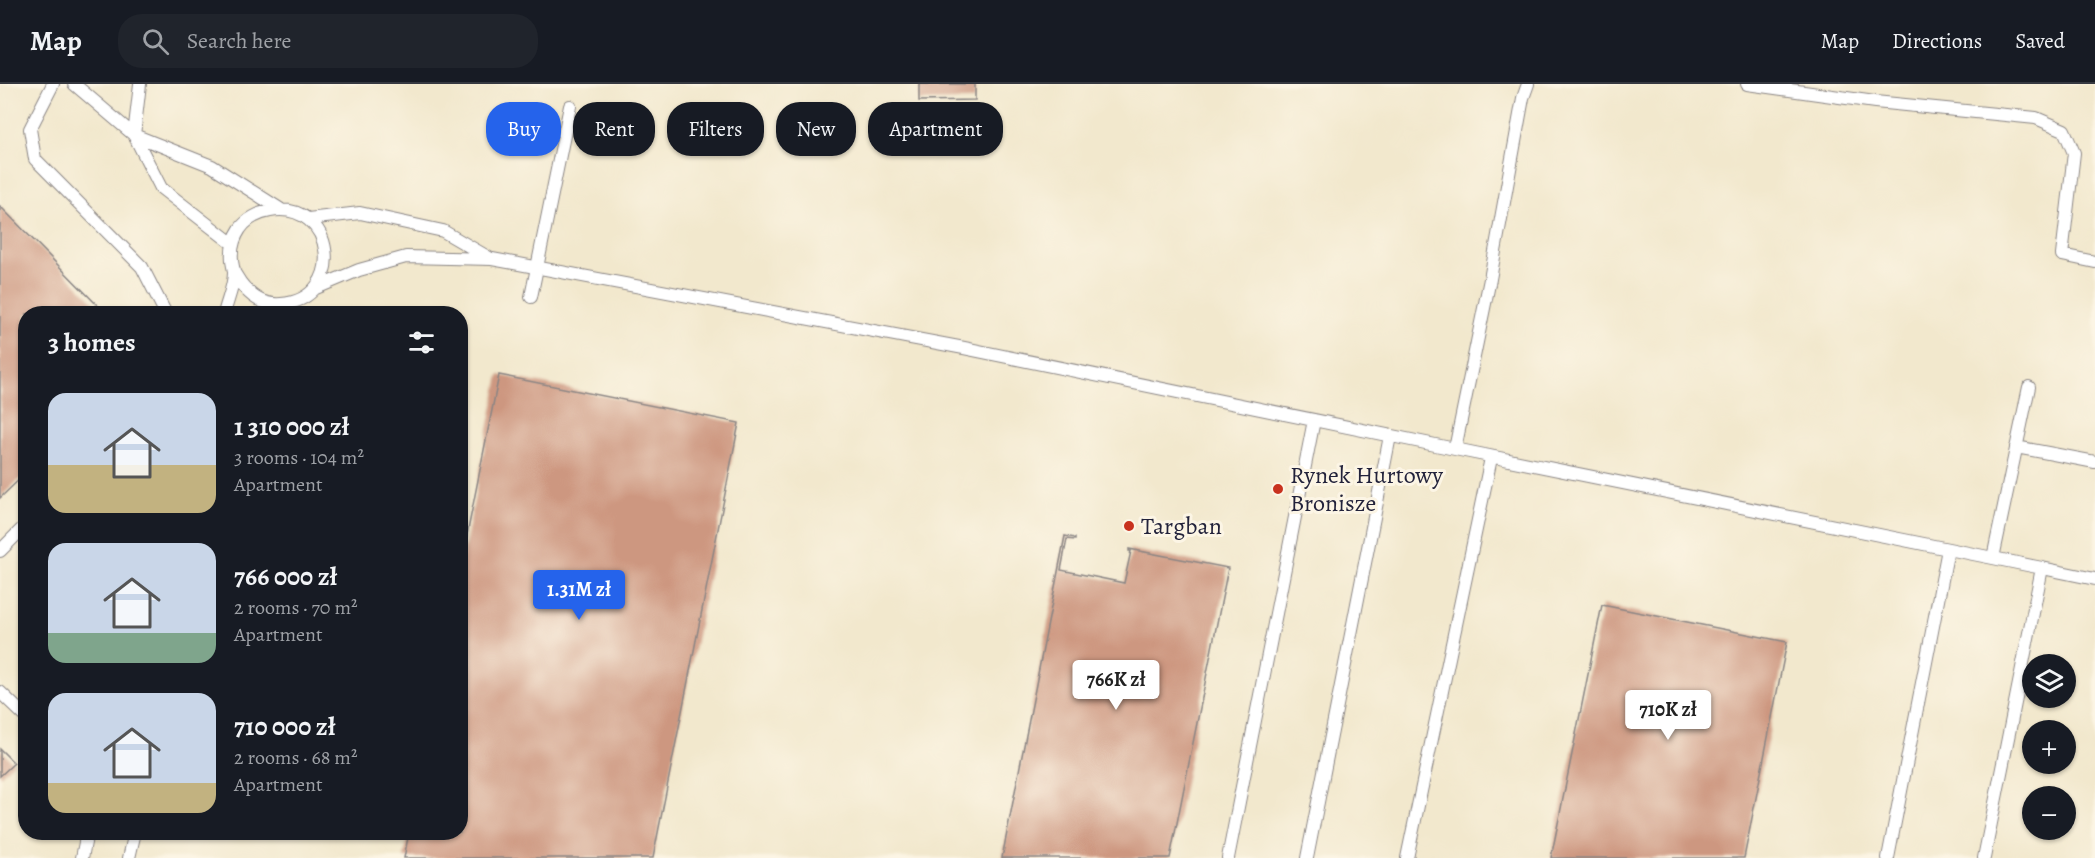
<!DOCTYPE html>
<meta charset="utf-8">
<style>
:root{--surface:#171b24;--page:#20242c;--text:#f1f3f6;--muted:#9ea1a6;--line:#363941;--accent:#2563eb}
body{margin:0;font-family:Alegreya,serif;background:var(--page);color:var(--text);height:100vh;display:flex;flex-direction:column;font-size:22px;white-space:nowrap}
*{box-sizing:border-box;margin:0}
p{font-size:20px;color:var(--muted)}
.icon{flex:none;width:33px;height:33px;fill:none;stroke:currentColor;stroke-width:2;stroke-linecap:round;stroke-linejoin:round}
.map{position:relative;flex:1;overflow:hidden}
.panel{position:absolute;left:18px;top:222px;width:450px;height:534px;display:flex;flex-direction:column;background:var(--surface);border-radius:24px;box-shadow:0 2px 4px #0004}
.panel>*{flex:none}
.hud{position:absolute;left:486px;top:18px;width:570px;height:54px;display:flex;gap:12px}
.controls{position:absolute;left:2022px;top:570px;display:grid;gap:12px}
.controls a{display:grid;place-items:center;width:54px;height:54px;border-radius:50%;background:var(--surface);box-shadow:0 2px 4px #0004;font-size:30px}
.price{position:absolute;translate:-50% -51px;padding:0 14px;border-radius:6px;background:#fff;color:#222;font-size:20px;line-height:39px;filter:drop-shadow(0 2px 3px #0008)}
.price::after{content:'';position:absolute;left:50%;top:36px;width:18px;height:14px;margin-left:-9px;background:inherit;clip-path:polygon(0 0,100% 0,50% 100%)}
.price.selected{background:var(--accent);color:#fff}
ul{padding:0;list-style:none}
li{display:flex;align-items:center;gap:18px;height:150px;padding:0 30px}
li span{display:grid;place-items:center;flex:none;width:168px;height:120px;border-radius:18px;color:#555}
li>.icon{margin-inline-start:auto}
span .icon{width:72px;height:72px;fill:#fffc;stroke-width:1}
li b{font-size:26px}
h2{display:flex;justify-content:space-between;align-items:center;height:72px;padding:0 30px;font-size:26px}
.chip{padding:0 21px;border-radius:24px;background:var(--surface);box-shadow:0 2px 4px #0004;font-size:21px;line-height:54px}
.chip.selected{background:var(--accent);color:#fff}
header{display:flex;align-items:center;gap:36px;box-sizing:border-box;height:84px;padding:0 30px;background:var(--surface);border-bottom:2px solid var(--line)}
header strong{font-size:28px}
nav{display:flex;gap:33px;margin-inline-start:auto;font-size:21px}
.search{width:420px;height:54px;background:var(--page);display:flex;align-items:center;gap:15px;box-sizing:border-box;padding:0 21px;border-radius:24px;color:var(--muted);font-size:22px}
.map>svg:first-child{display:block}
</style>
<header>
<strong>Map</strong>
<div class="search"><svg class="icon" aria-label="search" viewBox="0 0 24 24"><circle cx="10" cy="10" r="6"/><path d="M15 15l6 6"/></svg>Search here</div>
<nav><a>Map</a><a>Directions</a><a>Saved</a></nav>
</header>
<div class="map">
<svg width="2095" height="774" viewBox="0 0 2095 774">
<rect width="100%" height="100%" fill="#fcf5e5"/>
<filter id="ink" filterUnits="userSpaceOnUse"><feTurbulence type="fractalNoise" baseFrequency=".0167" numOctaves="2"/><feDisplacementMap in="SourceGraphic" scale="12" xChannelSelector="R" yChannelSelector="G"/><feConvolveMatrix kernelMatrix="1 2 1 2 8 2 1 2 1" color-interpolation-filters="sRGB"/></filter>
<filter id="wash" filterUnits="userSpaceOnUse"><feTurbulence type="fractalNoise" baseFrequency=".008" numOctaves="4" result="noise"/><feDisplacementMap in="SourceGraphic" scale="24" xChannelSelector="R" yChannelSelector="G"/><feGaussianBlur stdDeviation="1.35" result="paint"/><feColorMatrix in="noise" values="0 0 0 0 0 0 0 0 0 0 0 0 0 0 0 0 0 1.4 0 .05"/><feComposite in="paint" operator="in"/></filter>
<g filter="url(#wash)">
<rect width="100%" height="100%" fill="#f2e8cd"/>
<g id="blocks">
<path fill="#cd9780" d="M919 0H975V16L919 17Z
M0 122 106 230H26V389L0 414Z
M499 291 739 339 653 774H404L409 748H460V486Z
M1065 452 1075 454V456L1067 455 1061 486 1124 499 1131 467H1129V465L1228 484 1170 774H1002Z
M1602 521 1787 558 1744 774H1551Z
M0 665 14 679 0 692Z"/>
</g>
</g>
<g filter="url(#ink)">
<use href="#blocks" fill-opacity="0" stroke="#8a8584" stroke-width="1.5"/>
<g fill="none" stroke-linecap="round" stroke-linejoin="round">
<defs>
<path id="service" d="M53 0 30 45 35 75 142 183 166 230
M74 0 134 51 212 82 280 125
M140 0 134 51 161 104 233 160
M1528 0 1523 14 1490 195 1455 365 1993 474
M1747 0 1875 18 2036 34 2064 46 2074 69 2062 171 2095 178
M308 135 360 129 443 147 491 175
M316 204 359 186 406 173 492 175 964 264 1455 365
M531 213 570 22
M224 230C227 217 234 202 234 189 234 185 232 180 232 176 231 166 234 154 240 145 247 135 259 129 270 127 336 116 348 215 281 220 259 222 245 208 235 190
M2016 363 2095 378
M0 467 26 441
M2042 484 2095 495
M0 608 26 633
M82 774 87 748
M129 774 135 748
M1228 774 1314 336
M1307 774 1390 352
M1407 774 1491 374
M1888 774 1948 465
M1984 774 2042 484 1993 474 2029 303"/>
</defs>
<use href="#service" stroke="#8a8584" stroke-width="14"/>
<use href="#service" stroke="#fff" stroke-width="12"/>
</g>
</g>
<g fill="#c8321e" stroke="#fcf5e5" stroke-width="2">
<circle cx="1278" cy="405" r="6"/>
<circle cx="1129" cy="442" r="6"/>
</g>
<g text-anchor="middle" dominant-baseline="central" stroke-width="6" stroke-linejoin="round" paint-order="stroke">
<g font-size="24" fill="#22223b" stroke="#fcf5e5" text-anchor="start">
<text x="1290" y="391">Rynek Hurtowy<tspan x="1290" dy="28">Bronisze</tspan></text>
<text x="1141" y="442">Targban</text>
</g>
</g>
</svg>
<div class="controls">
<a><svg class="icon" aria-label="layers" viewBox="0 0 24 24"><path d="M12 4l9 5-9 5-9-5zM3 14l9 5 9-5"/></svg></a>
<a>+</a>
<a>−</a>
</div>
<b class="price selected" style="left:579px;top:537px">1.31M zł</b>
<b class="price" style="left:1116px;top:627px">766K zł</b>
<b class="price" style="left:1668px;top:657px">710K zł</b>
<div class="hud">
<a class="chip selected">Buy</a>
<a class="chip">Rent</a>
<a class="chip">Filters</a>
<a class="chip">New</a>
<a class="chip">Apartment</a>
</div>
<section class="panel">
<h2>3 homes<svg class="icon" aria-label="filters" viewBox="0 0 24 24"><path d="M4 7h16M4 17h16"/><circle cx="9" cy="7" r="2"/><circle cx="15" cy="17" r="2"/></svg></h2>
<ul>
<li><span style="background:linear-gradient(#c9d6e8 60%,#c2b280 0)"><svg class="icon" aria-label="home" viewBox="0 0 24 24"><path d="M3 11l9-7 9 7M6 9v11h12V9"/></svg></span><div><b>1 310 000 zł</b><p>3 rooms · 104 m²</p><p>Apartment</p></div></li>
<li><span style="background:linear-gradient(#c9d6e8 75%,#7fa58c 0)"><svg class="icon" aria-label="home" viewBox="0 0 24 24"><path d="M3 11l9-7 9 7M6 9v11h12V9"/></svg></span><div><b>766 000 zł</b><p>2 rooms · 70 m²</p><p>Apartment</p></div></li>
<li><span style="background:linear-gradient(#c9d6e8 75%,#c2b280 0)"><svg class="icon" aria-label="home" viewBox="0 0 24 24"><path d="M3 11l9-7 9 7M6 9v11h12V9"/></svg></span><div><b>710 000 zł</b><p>2 rooms · 68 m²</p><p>Apartment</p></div></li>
</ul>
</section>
</div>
